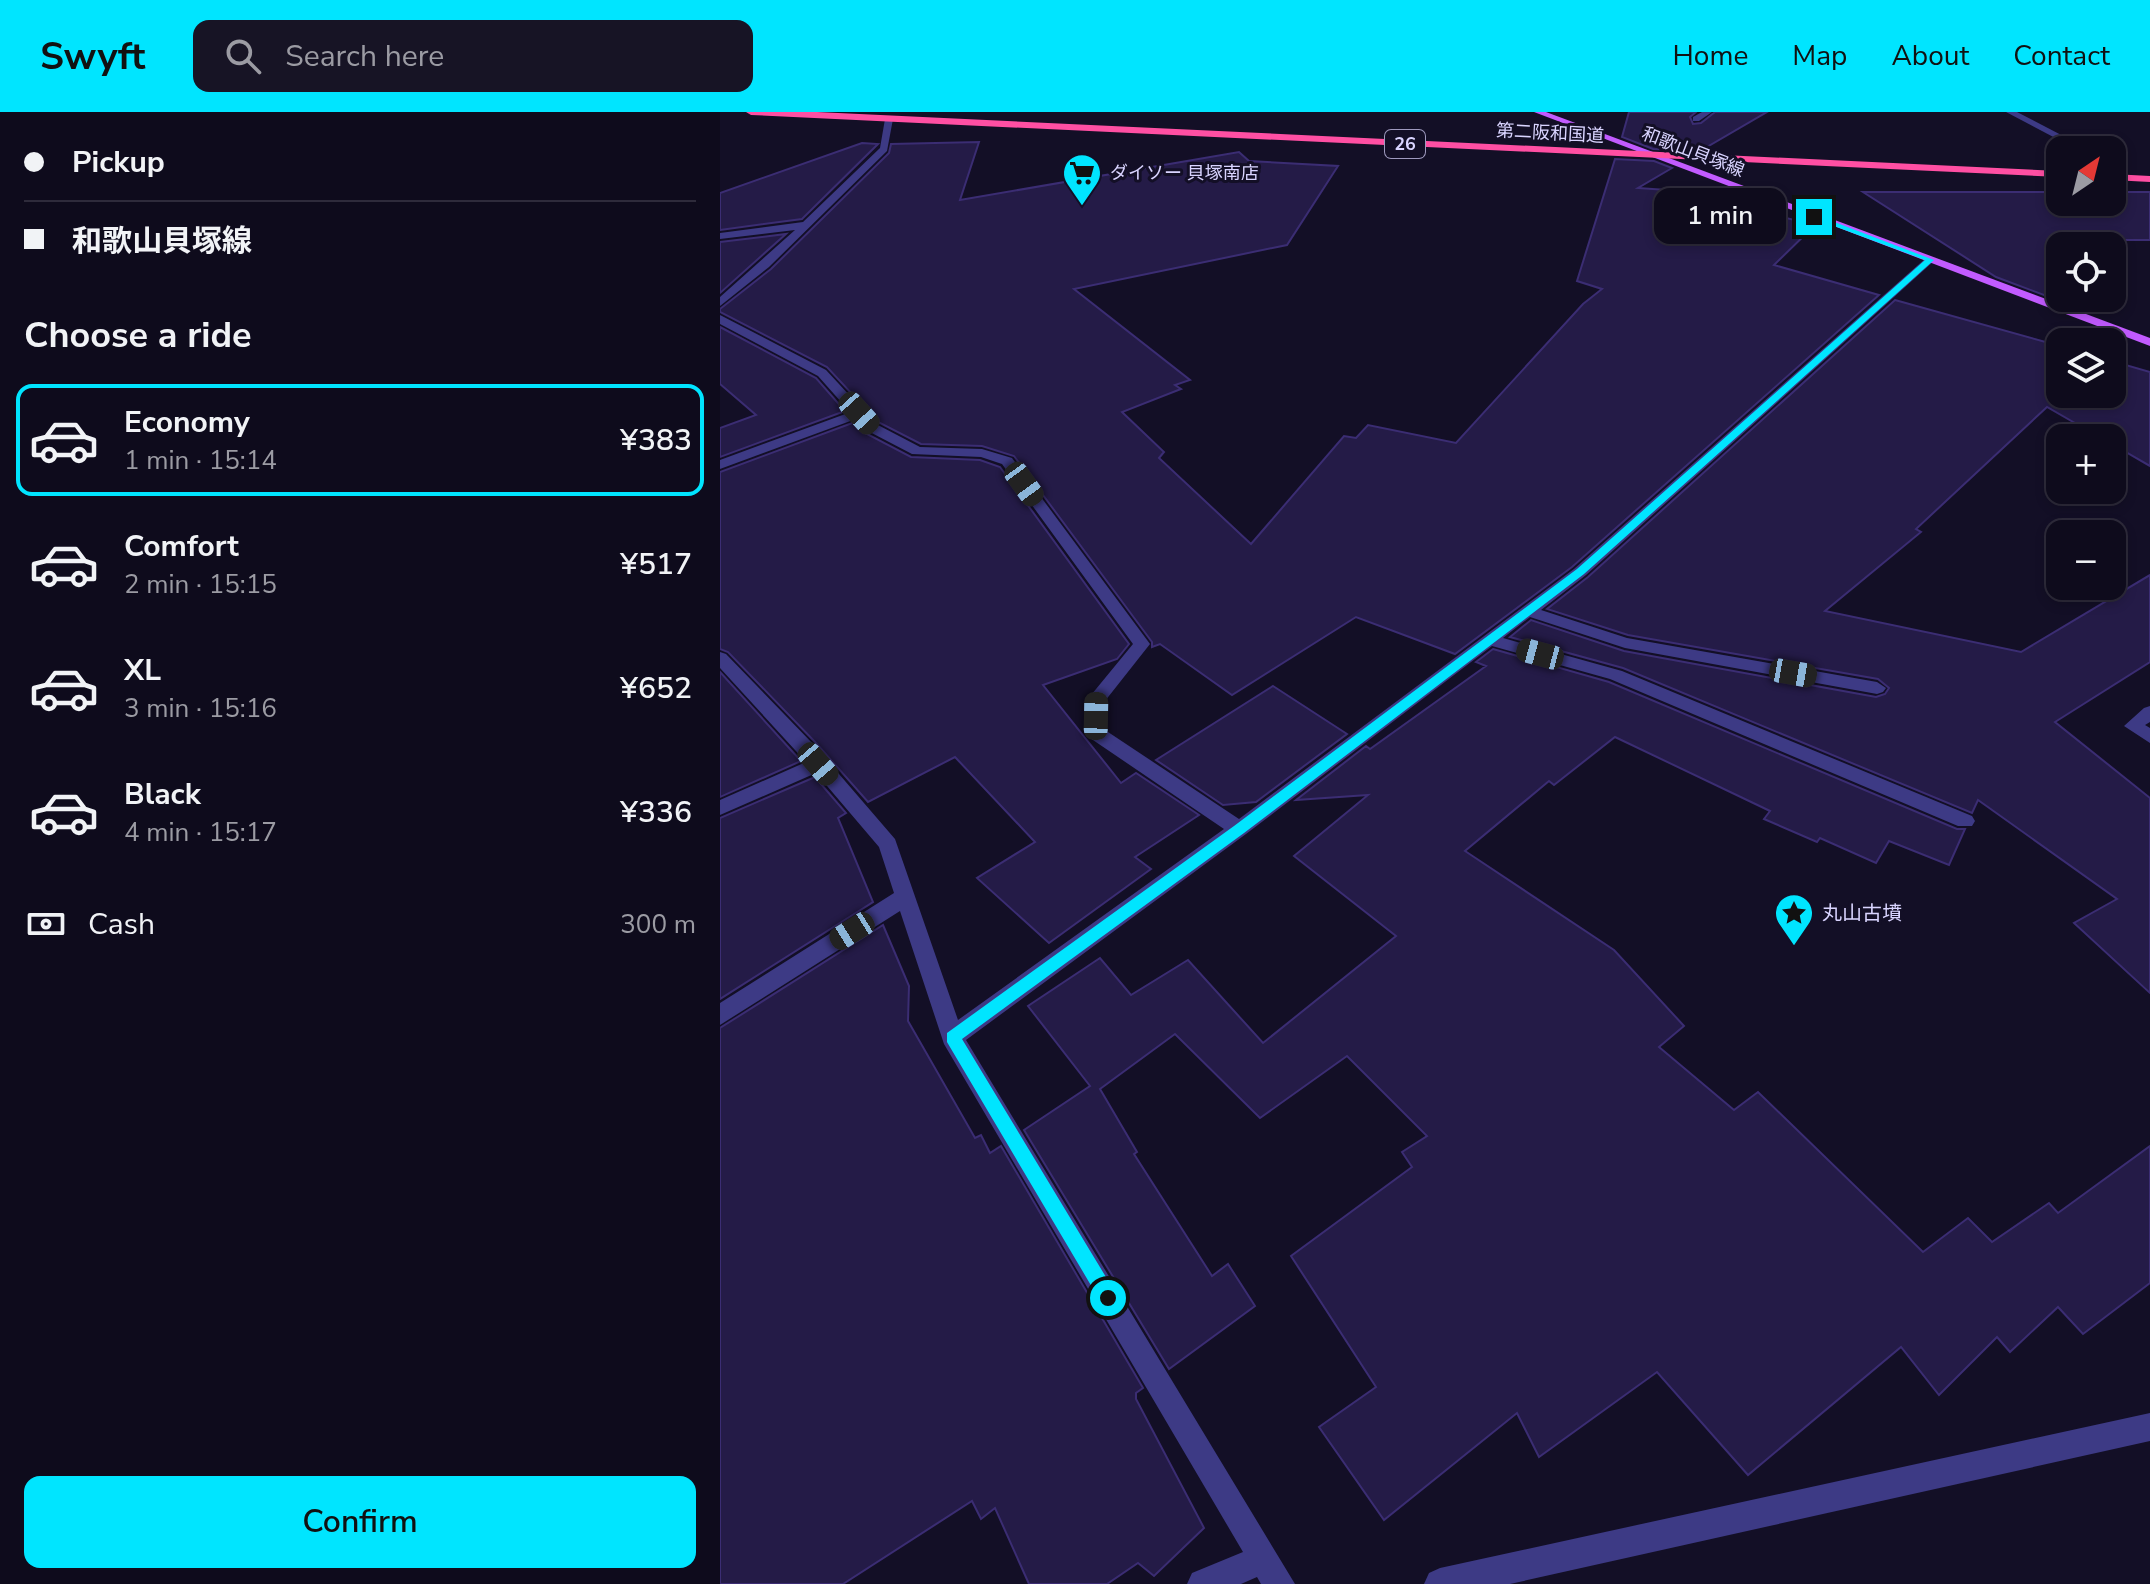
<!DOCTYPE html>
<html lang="en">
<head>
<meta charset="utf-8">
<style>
	:root { --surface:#0e0b1c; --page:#171425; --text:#f1f3f6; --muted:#9b9ba3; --line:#2e2b3b; --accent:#00e5ff }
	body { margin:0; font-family:"Nunito Sans","Noto Sans JP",sans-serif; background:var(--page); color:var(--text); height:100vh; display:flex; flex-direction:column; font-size:30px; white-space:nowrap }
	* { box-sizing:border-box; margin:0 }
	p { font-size:26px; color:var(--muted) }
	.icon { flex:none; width:44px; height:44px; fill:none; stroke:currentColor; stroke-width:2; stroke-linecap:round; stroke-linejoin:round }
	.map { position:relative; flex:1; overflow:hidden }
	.details { display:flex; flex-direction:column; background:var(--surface); width:720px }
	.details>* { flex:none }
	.banner { display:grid; align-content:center; height:176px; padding:0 24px; background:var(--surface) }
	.needle { width:52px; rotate:35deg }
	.buttons { position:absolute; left:1326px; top:24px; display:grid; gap:16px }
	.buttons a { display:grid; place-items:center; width:80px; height:80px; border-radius:16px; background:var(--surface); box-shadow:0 4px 12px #0003,0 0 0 2px var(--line); font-size:40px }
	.end { position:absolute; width:36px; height:36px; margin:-18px; border:10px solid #00e5ff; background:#111; box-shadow:0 0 0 4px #111 }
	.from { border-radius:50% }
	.bubble { position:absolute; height:56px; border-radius:16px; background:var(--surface); box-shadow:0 4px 12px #0003,0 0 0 2px var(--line); font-size:26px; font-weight:600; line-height:56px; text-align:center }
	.car { position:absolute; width:24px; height:48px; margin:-24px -12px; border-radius:10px; box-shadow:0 0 6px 2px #0007; background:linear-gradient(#222 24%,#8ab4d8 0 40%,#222 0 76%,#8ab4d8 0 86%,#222 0) }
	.banner b { display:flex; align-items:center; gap:28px; height:76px; font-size:30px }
	.banner b+b { border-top:2px solid var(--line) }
	.banner i { width:20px; height:20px; background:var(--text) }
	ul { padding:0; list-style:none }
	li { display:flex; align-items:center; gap:24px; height:112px; margin:0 16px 12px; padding:0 8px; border:4px solid transparent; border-radius:16px }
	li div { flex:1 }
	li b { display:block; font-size:30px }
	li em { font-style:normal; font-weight:600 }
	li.on { border-color:var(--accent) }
	li>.icon { width:72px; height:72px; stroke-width:1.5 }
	h2 { padding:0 24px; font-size:36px; line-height:96px }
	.pay { display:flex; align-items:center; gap:20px; height:88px; padding:0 24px; font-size:30px }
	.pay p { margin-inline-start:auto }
	.action { display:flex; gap:16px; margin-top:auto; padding:16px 24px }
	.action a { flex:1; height:92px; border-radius:16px; background:var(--accent); color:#111; font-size:32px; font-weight:600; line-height:92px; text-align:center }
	header { display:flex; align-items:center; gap:48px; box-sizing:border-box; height:112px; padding:0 40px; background:var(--accent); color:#111 }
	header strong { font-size:38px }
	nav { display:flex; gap:44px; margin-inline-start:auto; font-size:28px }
	.search { width:560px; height:72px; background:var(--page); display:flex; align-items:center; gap:20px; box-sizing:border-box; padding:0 28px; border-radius:16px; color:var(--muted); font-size:30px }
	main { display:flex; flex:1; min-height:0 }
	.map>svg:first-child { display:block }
	.building { fill:#241b47; stroke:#3b2d73; stroke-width:2 }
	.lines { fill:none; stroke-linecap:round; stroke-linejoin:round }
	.lane { fill:#3d3a85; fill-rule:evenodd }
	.street { fill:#3d3a85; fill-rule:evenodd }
	.primary { fill:#c25bff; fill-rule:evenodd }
	.highway { fill:#ff4fa3; fill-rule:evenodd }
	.route { fill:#00e5ff }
	.labels { text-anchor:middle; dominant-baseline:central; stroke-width:6; stroke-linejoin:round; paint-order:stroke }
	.far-street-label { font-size:18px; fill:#d9d4ff; stroke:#130f26 }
	.shield { fill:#130f26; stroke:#9e99be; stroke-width:2 }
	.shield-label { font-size:18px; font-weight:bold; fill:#d9d4ff }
	.far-poi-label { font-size:18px; fill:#d9d4ff; stroke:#130f26; text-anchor:start }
	.poi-label { font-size:20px; fill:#d9d4ff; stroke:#130f26; text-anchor:start }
</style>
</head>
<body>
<header>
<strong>Swyft</strong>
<div class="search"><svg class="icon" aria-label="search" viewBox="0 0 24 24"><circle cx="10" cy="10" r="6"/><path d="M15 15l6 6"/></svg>Search here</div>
<nav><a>Home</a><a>Map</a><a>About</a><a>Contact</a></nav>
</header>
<main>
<section class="details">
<div class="banner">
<b><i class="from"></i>Pickup</b>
<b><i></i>和歌山貝塚線</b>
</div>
<h2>Choose a ride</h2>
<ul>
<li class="on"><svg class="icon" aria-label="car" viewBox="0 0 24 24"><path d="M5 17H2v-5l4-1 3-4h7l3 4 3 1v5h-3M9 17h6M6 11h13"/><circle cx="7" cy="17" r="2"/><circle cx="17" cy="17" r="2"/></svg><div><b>Economy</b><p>1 min · 15:14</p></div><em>¥383</em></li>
<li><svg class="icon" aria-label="car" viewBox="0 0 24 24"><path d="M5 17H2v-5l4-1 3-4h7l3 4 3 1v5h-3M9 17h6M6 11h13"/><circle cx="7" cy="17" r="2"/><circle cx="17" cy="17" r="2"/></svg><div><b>Comfort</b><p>2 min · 15:15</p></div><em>¥517</em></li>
<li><svg class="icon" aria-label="car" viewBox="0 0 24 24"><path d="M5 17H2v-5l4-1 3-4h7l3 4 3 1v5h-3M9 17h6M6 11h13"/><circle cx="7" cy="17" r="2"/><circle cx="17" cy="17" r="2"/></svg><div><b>XL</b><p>3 min · 15:16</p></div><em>¥652</em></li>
<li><svg class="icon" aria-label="car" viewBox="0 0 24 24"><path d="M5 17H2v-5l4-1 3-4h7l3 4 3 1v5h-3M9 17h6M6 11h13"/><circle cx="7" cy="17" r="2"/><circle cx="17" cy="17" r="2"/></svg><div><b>Black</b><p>4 min · 15:17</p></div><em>¥336</em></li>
</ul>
<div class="pay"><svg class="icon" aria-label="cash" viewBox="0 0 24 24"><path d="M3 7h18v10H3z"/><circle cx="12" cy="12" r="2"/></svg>Cash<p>300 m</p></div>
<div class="action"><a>Confirm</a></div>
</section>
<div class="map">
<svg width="1430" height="1472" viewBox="0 0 1430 1472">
	<rect width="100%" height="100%" fill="#130f26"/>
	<g class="building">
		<path d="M909 0H976L970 5 973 12 981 11 995 0H1047L980 39 933 37 902 25Z"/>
		<path d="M259 30 240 88 519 40 529 49 618 54 567 133 354 177 470 268 455 273 461 277 402 300 444 340 439 346 531 432 624 324 636 326 648 313 736 331 863 192 882 177 857 169 895 47 934 49 952 56 918 76 1019 83V88L1030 90 1029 97 1095 113 1054 153 1159 183 852 455 735 542 636 505 512 583 440 532 432 535V530L294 344 262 334 201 332 158 310 107 255 0 200V197L51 157 169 41 171 32Z"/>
		<path d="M142 31 158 32 82 107 0 118V81Z"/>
		<path d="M1143 80H1340V90H1392V80H1430V128H1340V189L1276 165Z"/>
		<path d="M66 122 0 181V130Z"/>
		<path d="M1175 188 1340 234V282H1392V249L1430 260V354L1392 332V326H1381L1327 295 1196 417 1201 420 1105 499 1301 540 1430 463V550L1335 610 1430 686V881L1354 811 1397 787 1258 688 1252 701 903 556 790 525 811 508 904 539 1156 585 1165 582 1169 576 1158 567 908 523 827 497 868 465Z"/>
		<path d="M0 215 96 266 125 299 0 345V316L36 303 0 272Z"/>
		<path d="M135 310 145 321 191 345 260 348 280 355 409 532 397 547 323 573 401 671 416 661 479 703 415 745 431 757 329 831 257 766 315 730 235 645 148 690 96 631 8 540 0 537V360Z"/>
		<path d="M773 537 889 570 1237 717H1245L1229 753 1169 729 1156 751 1100 726 1097 730 1044 707 1050 699 895 625 834 673 829 669 745 739 894 838 964 914 939 935 1014 998 1038 980 1203 1140 1248 1106 1272 1130 1329 1091 1338 1101 1430 1034V1171L1363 1222 1338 1195 1290 1240 1277 1225 1219 1283 1181 1235 1028 1363 937 1260 819 1345 797 1301 664 1408 599 1315 656 1275 571 1144 692 1055 682 1040 707 1024 627 944 540 1006 455 922 380 977 417 1040 414 1042 492 1164 508 1152 535 1194 449 1257 304 1018 370 974 308 894 380 846 411 883 468 848 543 931 676 824 574 744 648 683 576 688 646 634 650 637 766 554 756 550Z"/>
		<path d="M0 560 81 649 0 685Z"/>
		<path d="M553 574 627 622 536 690 503 693 436 648Z"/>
		<path d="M95 665 126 701 118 706 153 790 0 887V706Z"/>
		<path d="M163 813 189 874 188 909 255 1026 261 1023 270 1041 281 1034 423 1276 416 1281V1287L484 1416 434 1464 418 1451 387 1472H309L275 1396 261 1407 252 1389 123 1472H0V916Z"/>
	</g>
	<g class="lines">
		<path class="lane" d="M139 297 146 301 144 304 0 357V348Z"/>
		<g class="street">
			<path d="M982 0H992L979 9H973V5Z"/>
			<path d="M1286 0H1297L1370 38H1358Z"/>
			<path d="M169 4 173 7 167 39 49 155 0 194V185L75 118 0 127V121L83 110 160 36 165 7Z"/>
			<path d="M1206 146 1215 148 866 463 821 498 907 526 1157 570 1166 576 1163 580 1157 582 905 536 810 505 783 526 902 559 1252 704 1255 709 1252 714H1238L890 567 772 534 526 722 246 928 575 1472H541L537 1465 521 1472H467L472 1461 523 1440 224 932 180 799 0 913V891L174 781 159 735 96 661 0 703V688L86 650 0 556V540L6 542 94 633 175 727 238 908 504 717 370 626 367 588 413 532 282 352 261 345 192 342 146 318 98 264 0 212V203L106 258 156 312 200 335 262 337 292 346 430 532 385 589V618L519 707 854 457Z"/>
			<path d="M1430 594V610L1425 613 1430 616V631L1404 614 1424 596Z"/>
			<path d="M1430 1301V1329L790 1472H704L709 1461 720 1456Z"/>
		</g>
		<path class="primary" d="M814 0H826L1430 226V234Z"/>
		<g class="highway">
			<path d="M26 0H97L1340 59V65L31 3Z"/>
			<path d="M1392 62 1430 64V70L1392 68Z"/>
		</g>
	</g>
	<path class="route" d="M1096 103 1214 148 864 462 524 721 242 927 395 1180 397 1186 395 1192 388 1195 382 1192 227 930V921L514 714 857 457 1205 148 1090 105Z"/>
	<defs>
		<symbol id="supermarket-pin" viewBox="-11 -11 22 30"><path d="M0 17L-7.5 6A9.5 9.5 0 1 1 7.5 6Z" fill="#00e5ff" stroke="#130f26"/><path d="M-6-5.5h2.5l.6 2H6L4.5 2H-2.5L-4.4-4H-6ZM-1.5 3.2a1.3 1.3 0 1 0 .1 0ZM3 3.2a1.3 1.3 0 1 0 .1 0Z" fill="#111"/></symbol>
		<symbol id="sight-pin" viewBox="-11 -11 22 30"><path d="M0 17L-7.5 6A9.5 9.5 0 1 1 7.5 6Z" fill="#00e5ff" stroke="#130f26"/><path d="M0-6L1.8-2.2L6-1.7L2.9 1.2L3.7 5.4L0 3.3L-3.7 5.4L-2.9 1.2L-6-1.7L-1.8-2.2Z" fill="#111"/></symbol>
	</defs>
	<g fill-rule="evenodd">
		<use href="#supermarket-pin" x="340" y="39" width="44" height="60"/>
		<use href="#sight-pin" x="1052" y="779" width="44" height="60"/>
	</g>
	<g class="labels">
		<g class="far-street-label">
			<text transform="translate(830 21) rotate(3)">第二阪和国道</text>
			<text transform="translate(973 40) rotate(21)">和歌山貝塚線</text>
		</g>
		<rect class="shield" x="665" y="18" width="40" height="28" rx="6"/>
		<g class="shield-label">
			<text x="685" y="32">26</text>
		</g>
		<g class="far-poi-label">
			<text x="390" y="61">ダイソー 貝塚南店</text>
		</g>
		<g class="poi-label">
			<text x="1102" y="801">丸山古墳</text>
		</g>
	</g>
</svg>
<div class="buttons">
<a><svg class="needle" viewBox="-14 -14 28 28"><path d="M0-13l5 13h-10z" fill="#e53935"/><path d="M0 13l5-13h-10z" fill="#9b9ba3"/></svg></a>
<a><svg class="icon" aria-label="locate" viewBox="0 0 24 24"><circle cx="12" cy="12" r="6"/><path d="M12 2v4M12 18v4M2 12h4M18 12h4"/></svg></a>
<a><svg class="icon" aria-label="layers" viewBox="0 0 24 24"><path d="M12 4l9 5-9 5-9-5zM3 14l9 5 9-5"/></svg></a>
<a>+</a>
<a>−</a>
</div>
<i class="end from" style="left:388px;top:1186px"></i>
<i class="end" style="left:1094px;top:105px"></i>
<div class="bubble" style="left:934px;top:76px;width:132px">1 min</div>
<i class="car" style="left:139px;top:301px;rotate:138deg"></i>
<i class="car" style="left:304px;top:372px;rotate:144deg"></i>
<i class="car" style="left:820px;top:542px;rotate:285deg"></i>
<i class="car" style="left:1073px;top:561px;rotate:100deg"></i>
<i class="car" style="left:376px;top:604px;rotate:1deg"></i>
<i class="car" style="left:98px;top:652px;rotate:139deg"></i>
<i class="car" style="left:132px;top:819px;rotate:238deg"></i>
</div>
</main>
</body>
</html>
